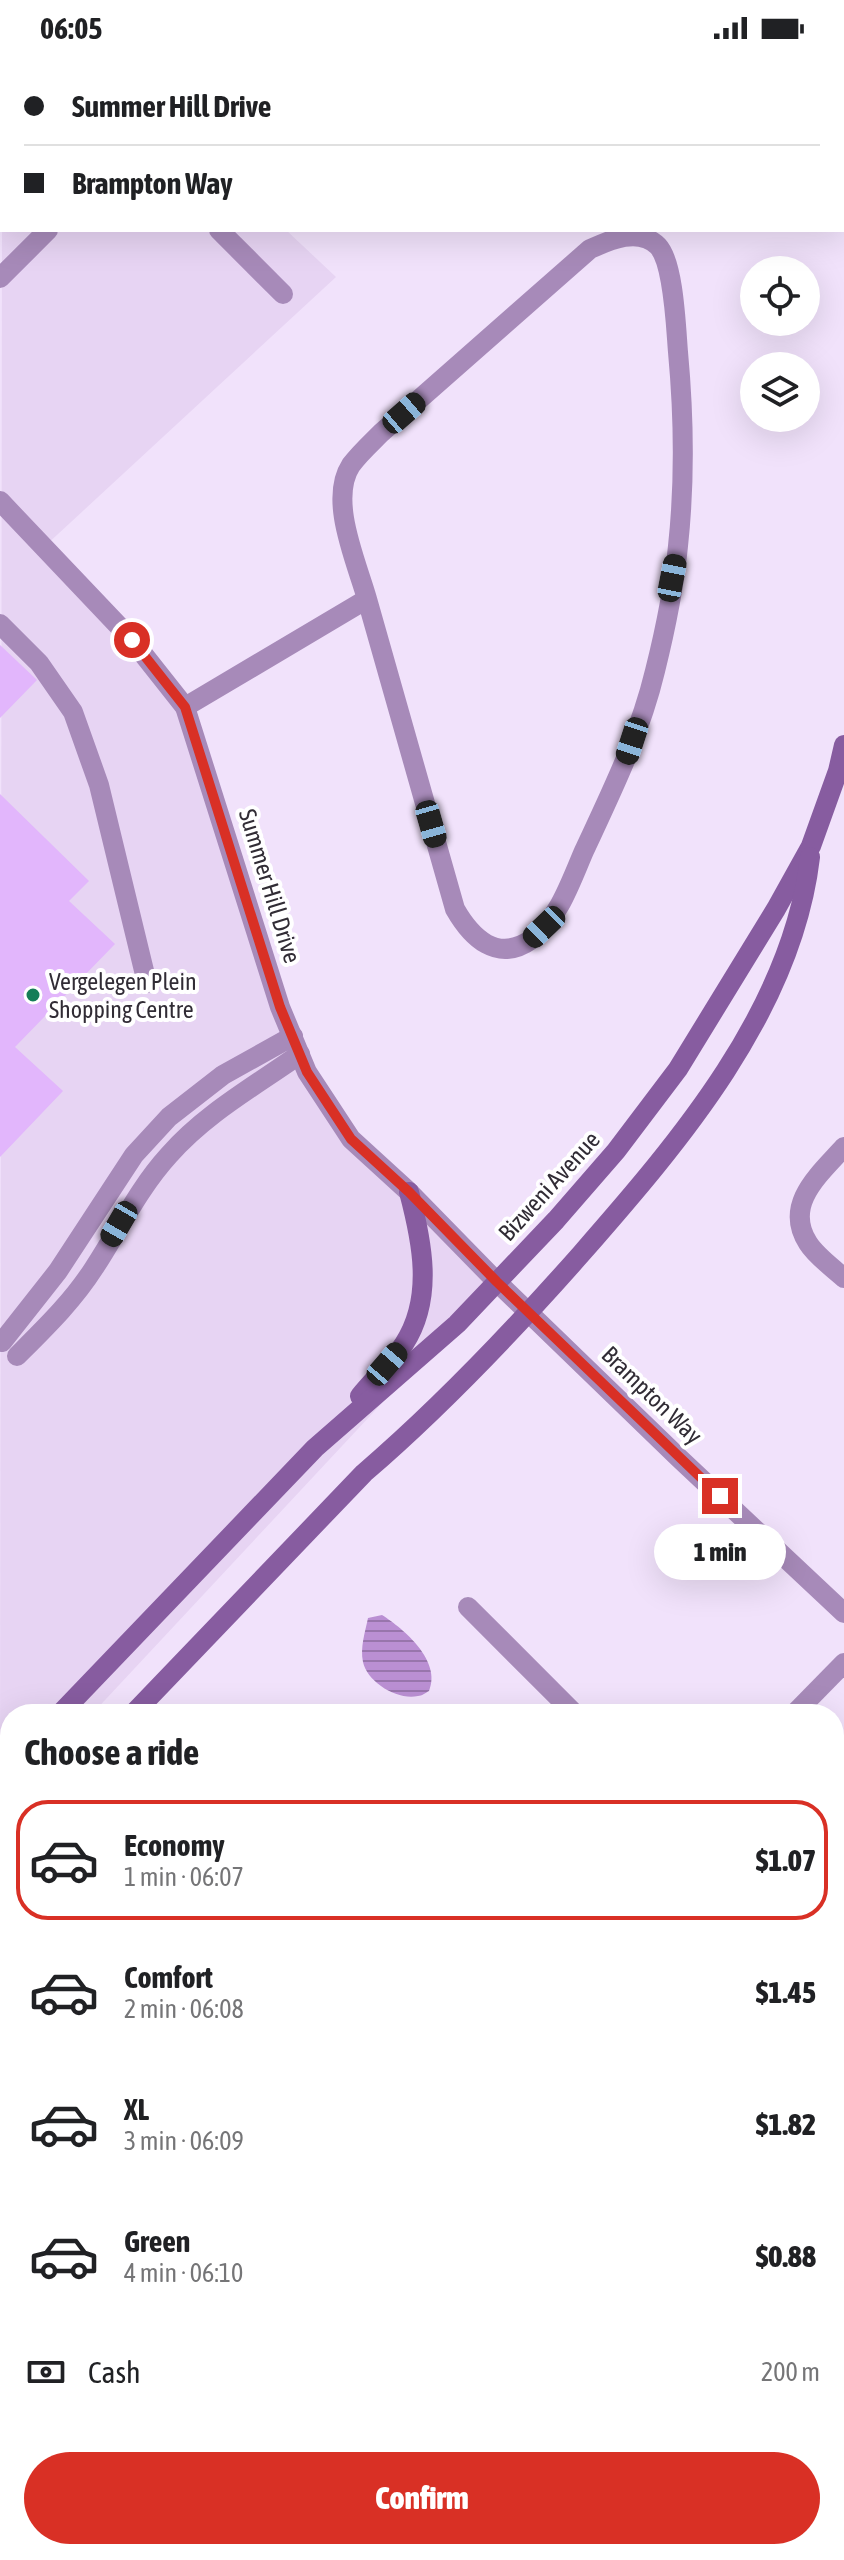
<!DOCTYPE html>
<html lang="en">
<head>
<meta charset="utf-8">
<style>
	:root { --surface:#fff; --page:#f6f6f6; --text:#202124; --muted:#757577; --line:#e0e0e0; --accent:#d93025 }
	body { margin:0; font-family:"Asap Condensed",sans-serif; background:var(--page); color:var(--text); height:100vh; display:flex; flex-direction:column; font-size:30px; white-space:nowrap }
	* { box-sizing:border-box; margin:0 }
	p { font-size:26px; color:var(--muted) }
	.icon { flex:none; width:44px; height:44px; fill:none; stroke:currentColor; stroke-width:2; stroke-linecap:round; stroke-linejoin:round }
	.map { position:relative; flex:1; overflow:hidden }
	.details { position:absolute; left:0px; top:1648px; width:844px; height:856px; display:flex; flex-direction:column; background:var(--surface); border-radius:32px 32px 0 0; box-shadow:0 8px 32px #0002 }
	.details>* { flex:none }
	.top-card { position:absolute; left:0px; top:0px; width:844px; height:176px; box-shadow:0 8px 32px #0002; display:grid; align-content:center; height:176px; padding:0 24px; background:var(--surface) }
	.tools { position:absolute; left:740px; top:200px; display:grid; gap:16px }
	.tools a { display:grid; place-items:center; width:80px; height:80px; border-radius:50%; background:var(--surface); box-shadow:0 8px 32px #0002; font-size:40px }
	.end { position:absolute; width:36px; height:36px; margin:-18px; border:10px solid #d93025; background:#fff; box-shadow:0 0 0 4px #fff }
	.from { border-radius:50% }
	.bubble { position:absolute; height:56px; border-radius:28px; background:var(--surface); box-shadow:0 8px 32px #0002; font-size:26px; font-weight:800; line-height:56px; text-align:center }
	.car { position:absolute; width:24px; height:48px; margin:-24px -12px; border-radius:10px; box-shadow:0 0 6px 2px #0007; background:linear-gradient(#222 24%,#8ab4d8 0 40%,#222 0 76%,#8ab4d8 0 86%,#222 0) }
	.top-card b { display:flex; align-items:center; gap:28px; height:76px; font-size:30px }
	.top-card b+b { border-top:2px solid var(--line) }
	.top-card i { width:20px; height:20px; background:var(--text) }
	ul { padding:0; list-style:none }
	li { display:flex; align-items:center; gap:24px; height:120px; margin:0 16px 12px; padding:0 8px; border:4px solid transparent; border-radius:32px }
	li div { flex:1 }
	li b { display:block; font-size:30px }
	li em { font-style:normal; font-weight:800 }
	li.active { border-color:var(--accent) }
	li>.icon { width:72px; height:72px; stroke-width:1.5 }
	h2 { padding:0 24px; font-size:36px; line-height:96px }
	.pay { display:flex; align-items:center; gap:20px; height:88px; padding:0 24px; font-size:30px }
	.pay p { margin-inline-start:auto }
	.cta { display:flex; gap:16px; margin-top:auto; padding:16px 24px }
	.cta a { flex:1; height:92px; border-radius:48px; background:var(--accent); color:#fff; font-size:32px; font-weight:800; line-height:92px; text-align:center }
	.status { display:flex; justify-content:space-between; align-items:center; height:56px; padding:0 40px; background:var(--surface); direction:ltr }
	.status svg { height:22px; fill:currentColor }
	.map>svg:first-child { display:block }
	.built { fill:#e7d4f3 }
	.park { fill:#e0c2f3 }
	.water { fill:url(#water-rules) }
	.building { fill:#e2b6fc }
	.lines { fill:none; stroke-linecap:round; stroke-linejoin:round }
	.lane { stroke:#a78ab9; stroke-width:20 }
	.street { stroke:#a78ab9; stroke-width:20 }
	.secondary { stroke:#875ca0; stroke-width:20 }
	.route { stroke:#d93025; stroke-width:10 }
	.poi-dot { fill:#157d57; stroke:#fff; stroke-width:3 }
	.labels { text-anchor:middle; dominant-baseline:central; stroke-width:8; stroke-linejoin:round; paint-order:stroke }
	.street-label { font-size:24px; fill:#312c35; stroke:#fff }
	.poi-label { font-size:24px; fill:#312c35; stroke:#fff; text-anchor:start }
</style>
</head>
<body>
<div class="status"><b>06:05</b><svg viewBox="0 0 49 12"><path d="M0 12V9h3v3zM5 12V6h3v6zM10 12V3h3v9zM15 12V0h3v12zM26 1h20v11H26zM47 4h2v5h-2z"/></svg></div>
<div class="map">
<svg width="844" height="2504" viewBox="0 0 844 2504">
	<defs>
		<pattern id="water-rules" width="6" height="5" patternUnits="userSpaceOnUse" patternTransform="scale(2)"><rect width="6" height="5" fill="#ba8fd3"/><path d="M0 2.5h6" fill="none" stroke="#9875ac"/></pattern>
	</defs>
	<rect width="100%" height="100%" fill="#f1e2fb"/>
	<path class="built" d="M2 161V174H286L336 221 44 491 185 650 279 952 350 1084 495 1226 92 1658H10V1736L0 1726Z"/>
	<g class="park">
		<rect x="0" y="1971" width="10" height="46"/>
		<path d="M508 2494H582L593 2504H518Z"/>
	</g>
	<path class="water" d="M382 1559C404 1573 442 1605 429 1635 425 1637 422 1640 418 1640 398 1645 367 1626 363 1606 360 1591 365 1577 368 1562Z"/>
	<g class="building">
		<path d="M0 589 37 624 0 662Z"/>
		<path d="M0 738 89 825 69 845 115 888 15 991 63 1035 0 1101Z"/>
	</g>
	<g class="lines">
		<g class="lane">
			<path d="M219 174 283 238"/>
			<path d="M0 222 48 174"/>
			<path d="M0 568 39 607 73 656 99 729 147 927"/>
			<path d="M2 1286 58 1215 134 1099 169 1061 223 1019 293 980"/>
			<path d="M17 1300C45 1272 73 1245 94 1212 119 1174 138 1133 169 1099 206 1057 255 1030 300 998"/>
		</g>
		<g class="street">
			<path d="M0 445 132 584 185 651 280 951 307 1016 351 1083 409 1136 497 1226 679 1402 844 1557"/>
			<path d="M185 651 367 543C357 507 328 444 351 409 359 398 371 387 381 377L590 193C610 184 639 171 658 190 674 207 676 273 678 296 684 361 685 425 678 490 674 531 665 575 655 615 640 678 611 737 584 795 571 825 559 862 532 883 497 908 471 881 455 853L367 543"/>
			<path d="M844 1091C820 1118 783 1148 808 1187 816 1200 833 1212 844 1222"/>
			<path d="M468 1551 575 1658"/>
			<path d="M794 1658 844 1607"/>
			<path d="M834 1889 844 1898"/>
			<path d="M0 2255 10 2263"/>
			<path d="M834 2259 836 2252 844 2245"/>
			<path d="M834 2269 844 2283"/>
			<path d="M249 2494 260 2504"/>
		</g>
		<g class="secondary">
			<path d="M819 0 820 2"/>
			<path d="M842 77 844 83"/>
			<path d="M360 1340C374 1323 392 1306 404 1288 434 1242 422 1185 409 1136"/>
			<path d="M60 1658 315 1392 457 1268 556 1164 616 1095 678 1013 776 853 811 790 838 715 844 689"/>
			<path d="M133 1658 364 1417C442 1350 513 1275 581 1198 679 1086 792 955 810 801"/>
			<path d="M0 1717 10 1708"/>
			<path d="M0 1793 10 1783"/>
			<path d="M0 1877 10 1886"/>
			<path d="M664 2494 675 2504"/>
			<path d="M769 2494 780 2504"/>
		</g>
	</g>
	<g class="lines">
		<path class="route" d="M132 584 185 651 280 951 307 1016 351 1083 409 1136 497 1226 720 1440"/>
	</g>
	<circle class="poi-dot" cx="33" cy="939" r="8"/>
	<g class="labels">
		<g class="street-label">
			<text transform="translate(270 830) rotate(73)">Summer Hill Drive</text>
			<text transform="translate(549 1130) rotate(-48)">Bizweni Avenue</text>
			<text transform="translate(652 1339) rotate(44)">Brampton Way</text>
		</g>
		<g class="poi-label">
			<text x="49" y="925">Vergelegen Plein<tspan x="49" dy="28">Shopping Centre</tspan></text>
		</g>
	</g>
</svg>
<div class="tools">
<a><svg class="icon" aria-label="locate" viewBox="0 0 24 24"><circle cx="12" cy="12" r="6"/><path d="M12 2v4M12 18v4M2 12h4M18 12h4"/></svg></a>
<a><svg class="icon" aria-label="layers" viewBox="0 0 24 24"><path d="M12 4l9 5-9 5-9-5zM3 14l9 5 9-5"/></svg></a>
</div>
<i class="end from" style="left:132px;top:584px"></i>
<i class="end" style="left:720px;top:1440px"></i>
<div class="bubble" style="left:654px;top:1468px;width:132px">1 min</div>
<i class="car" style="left:404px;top:357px;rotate:49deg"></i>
<i class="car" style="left:672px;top:522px;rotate:11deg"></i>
<i class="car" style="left:632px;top:685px;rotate:198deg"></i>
<i class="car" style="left:431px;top:768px;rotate:164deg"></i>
<i class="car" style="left:544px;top:871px;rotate:226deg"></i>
<i class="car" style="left:119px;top:1168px;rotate:210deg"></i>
<i class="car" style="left:387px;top:1308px;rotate:41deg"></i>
<div class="top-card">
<b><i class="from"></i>Summer Hill Drive</b>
<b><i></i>Brampton Way</b>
</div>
<section class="details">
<h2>Choose a ride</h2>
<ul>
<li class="active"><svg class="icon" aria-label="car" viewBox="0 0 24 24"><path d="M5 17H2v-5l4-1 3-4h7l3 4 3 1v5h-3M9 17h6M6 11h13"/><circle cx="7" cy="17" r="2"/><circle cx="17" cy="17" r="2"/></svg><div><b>Economy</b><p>1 min · 06:07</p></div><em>$1.07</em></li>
<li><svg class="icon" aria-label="car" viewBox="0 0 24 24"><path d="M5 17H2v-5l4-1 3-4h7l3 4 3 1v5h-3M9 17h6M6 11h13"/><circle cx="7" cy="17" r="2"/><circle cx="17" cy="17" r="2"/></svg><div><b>Comfort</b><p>2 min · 06:08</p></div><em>$1.45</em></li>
<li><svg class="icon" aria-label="car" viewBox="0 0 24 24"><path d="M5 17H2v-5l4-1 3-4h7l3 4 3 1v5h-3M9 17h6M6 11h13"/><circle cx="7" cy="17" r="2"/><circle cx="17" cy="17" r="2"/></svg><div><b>XL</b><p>3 min · 06:09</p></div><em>$1.82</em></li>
<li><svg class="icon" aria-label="car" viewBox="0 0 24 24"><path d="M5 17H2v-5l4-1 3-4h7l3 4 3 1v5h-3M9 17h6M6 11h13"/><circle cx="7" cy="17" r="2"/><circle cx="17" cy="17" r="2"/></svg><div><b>Green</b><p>4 min · 06:10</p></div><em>$0.88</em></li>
</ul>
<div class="pay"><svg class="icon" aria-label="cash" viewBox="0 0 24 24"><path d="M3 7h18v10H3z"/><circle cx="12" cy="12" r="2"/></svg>Cash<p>200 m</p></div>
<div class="cta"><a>Confirm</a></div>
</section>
</div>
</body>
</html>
